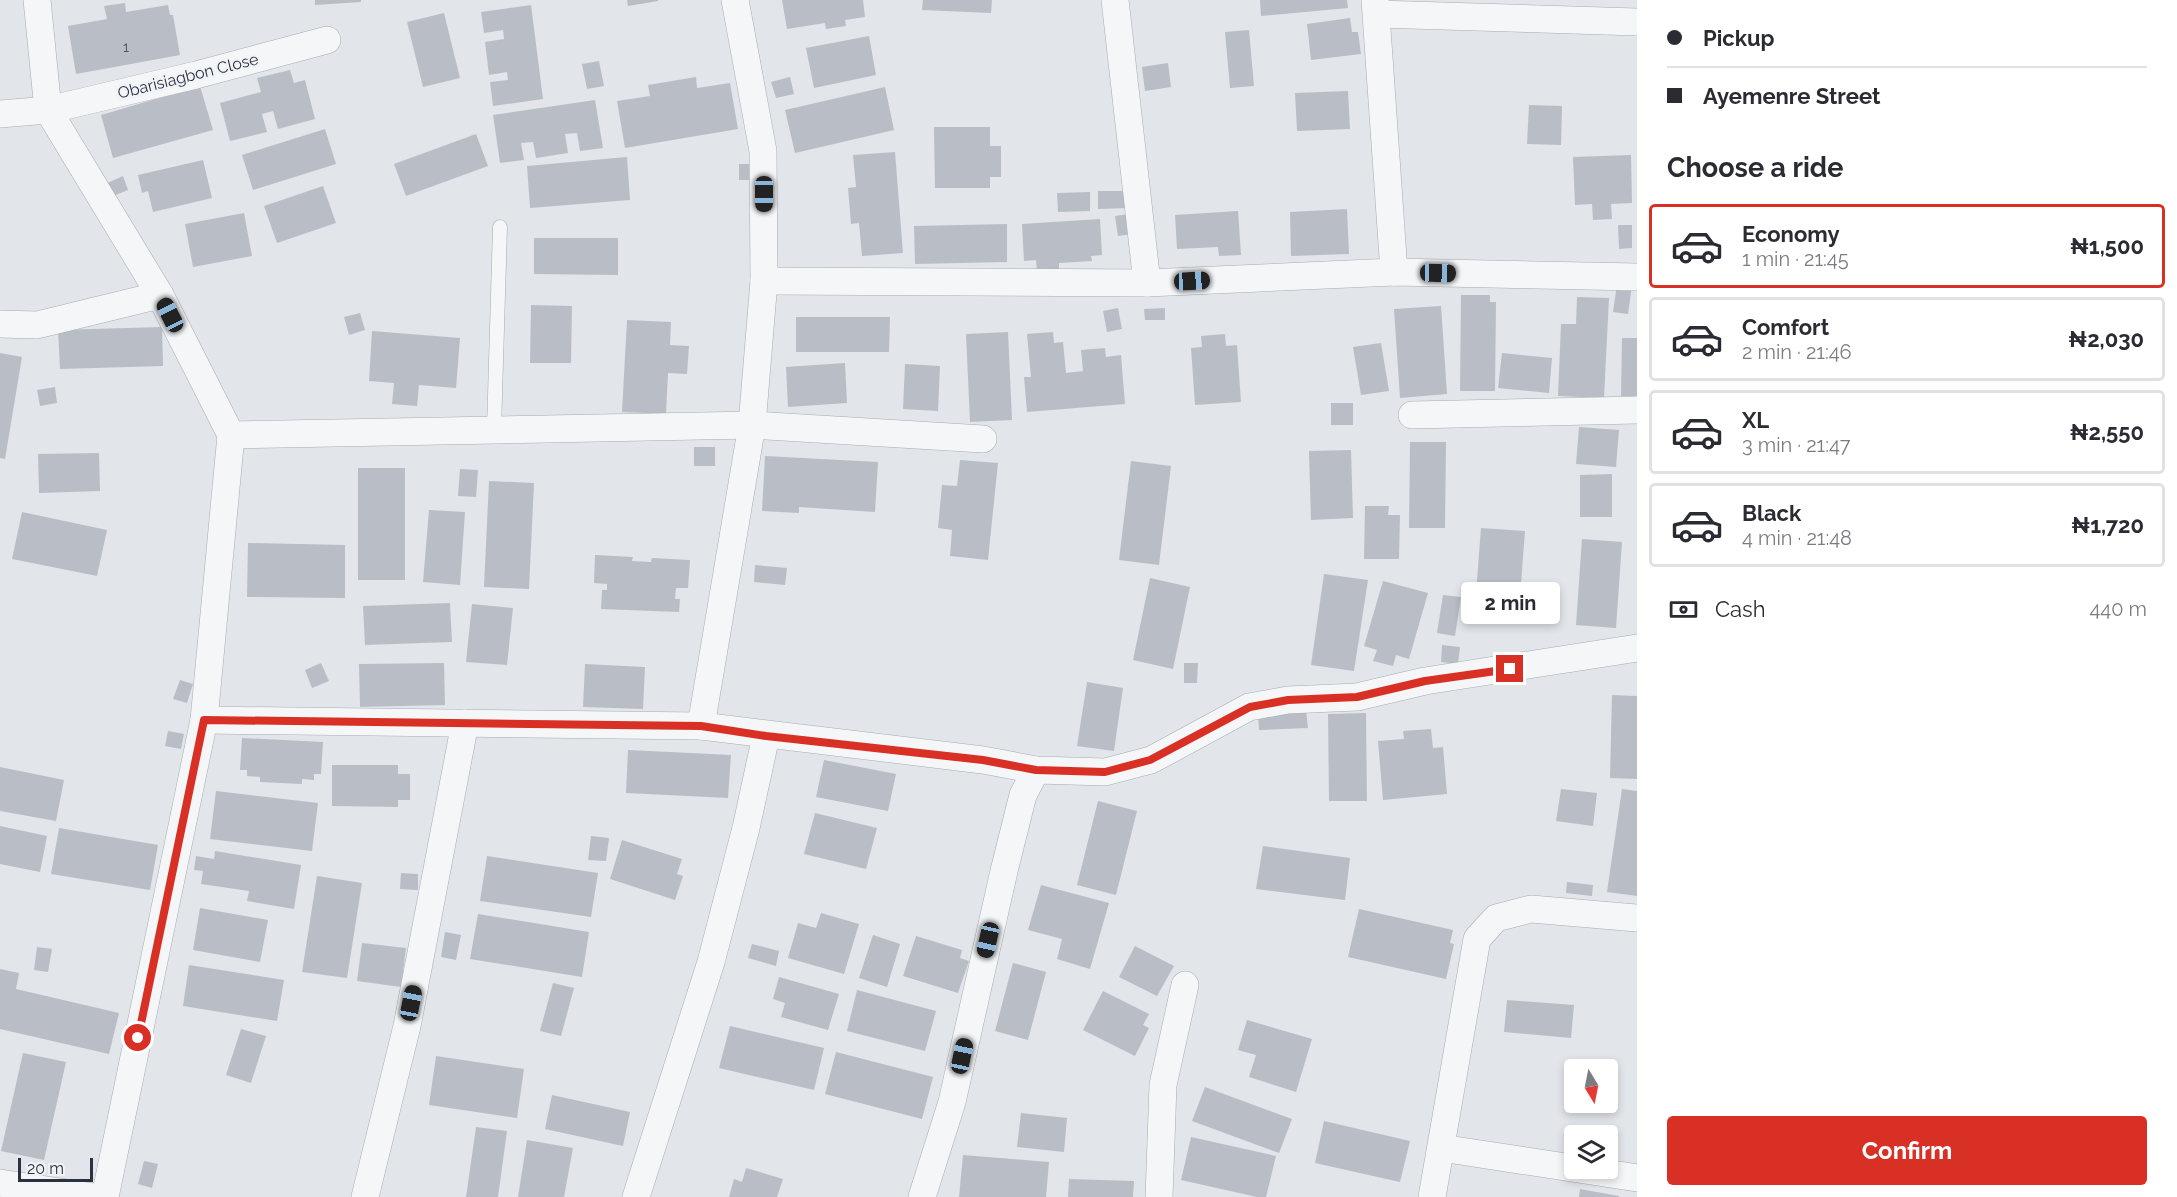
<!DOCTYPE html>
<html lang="en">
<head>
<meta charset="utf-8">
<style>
	:root { --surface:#fff; --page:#f7f7f7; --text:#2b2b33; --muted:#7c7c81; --line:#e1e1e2; --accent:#d93025 }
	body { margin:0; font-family:Raleway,sans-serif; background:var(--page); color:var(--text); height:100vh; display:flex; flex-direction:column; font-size:22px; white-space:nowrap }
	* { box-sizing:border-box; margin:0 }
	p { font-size:20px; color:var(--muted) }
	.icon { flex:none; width:33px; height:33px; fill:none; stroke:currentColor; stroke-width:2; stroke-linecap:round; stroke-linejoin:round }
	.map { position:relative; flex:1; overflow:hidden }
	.drawer { display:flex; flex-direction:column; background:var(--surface); width:540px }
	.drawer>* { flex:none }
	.hud { display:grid; align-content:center; height:132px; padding:0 30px; background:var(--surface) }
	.needle { width:39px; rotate:170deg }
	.fabs { position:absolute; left:1564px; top:1059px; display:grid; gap:12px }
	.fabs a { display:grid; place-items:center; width:54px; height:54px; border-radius:6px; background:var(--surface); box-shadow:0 3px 9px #0003; font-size:30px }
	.scale { position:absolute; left:18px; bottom:15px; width:75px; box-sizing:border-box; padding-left:6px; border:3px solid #2a3241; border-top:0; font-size:16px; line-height:21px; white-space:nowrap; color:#2a3241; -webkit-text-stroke:4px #f1f4f7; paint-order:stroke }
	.end { position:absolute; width:27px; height:27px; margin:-14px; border:8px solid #d93025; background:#fff; box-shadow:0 0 0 3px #fff }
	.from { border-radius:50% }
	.bubble { position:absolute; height:42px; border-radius:6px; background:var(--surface); box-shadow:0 3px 9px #0003; font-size:20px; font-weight:700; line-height:42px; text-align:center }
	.car { position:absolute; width:18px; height:36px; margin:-18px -9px; border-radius:8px; box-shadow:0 0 4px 2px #0007; background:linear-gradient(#222 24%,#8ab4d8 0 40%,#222 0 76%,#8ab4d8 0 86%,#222 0) }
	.hud b { display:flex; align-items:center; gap:21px; height:57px; font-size:22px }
	.hud b+b { border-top:2px solid var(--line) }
	.hud i { width:15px; height:15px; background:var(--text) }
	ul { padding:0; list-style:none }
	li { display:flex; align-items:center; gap:18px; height:84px; margin:0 12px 9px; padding:0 18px; border:3px solid var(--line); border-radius:6px }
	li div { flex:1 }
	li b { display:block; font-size:22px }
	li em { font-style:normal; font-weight:700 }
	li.on { border-color:var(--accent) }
	li>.icon { width:54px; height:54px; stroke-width:1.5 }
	h2 { padding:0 30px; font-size:27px; line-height:72px }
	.pay { display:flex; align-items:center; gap:15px; height:66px; padding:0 30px; font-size:22px }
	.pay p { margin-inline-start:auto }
	.button { display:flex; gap:12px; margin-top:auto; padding:12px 30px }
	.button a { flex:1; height:69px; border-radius:6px; background:var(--accent); color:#fff; font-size:24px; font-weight:700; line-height:69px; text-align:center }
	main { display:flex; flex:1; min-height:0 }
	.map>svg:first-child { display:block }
	.building { fill:#b9bec6 }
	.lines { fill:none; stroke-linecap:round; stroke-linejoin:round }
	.lane-casing { stroke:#a7acb4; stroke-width:15 }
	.street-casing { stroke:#a7acb4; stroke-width:28 }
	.lane { stroke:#f4f6f8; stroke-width:14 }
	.street { stroke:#f4f6f8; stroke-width:27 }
	.route { stroke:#d93025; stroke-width:8 }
	.labels { text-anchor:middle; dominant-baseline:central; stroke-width:5; stroke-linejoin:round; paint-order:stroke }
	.number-label { font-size:14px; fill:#4e5562 }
	.street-label { font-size:16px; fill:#2a3241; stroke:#f1f4f7 }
</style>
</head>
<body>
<main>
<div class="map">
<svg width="1637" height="1197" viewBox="0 0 1637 1197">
	<rect width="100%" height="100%" fill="#e2e5ea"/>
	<g class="building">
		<path d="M315 0H361V2L315 5Z"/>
		<path d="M627 0H658V1L628 6Z"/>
		<path d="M782 0H863L865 17 845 20 846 26 826 29 825 23 787 29Z"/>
		<path d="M923 0H992L991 13 922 10Z"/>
		<path d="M1260 0H1347L1348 8 1261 16Z"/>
		<path d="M125 3 126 12 168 5 170 15H173L180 55 76 74 68 26 107 19 104 6Z"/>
		<path d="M531 5 543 99 493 106 490 82 508 80 507 72 489 75 485 42 504 39 503 30 484 33 481 12Z"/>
		<path d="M444 13 460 78 423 87 407 22Z"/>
		<path d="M1350 18 1352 32H1358L1361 54 1311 60 1307 24Z"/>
		<path d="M1249 30 1254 86 1230 88 1225 32Z"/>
		<path d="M869 36 876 75 814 88 806 48Z"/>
		<path d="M599 61 604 86 587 89 582 64Z"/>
		<path d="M1168 63 1171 87 1145 91 1142 67Z"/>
		<path d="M290 70 294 83 305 80 315 119 278 129 273 111 262 114 267 132 230 141 220 103 261 92 257 78Z"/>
		<path d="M696 77 697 88 730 83 738 129 625 148 617 101 650 96 648 85Z"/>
		<path d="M790 77 794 94 776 98 771 82Z"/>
		<path d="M200 86 213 130 113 158 101 115Z"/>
		<path d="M885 87 894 130 795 153 785 110Z"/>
		<path d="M1348 91 1350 129 1297 131 1295 93Z"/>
		<path d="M595 100 603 148 580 151 577 133 565 134 568 153 536 158 533 142 521 143 524 160 500 163 493 115Z"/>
		<path d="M1529 105 1562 106 1561 145 1527 144Z"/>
		<path d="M934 127H990V146H1001V177H990V188H935Z"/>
		<path d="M325 129 336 164 253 190 242 155Z"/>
		<path d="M476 134 488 166 406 196 394 164Z"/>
		<path d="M895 152 903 253 862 256 859 223 851 224 848 188 856 187 853 155Z"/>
		<path d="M1631 155 1632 203 1611 204 1612 219 1593 220 1592 204 1575 205 1573 157Z"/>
		<path d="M627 157 630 200 530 208 527 166Z"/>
		<path d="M203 160 212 198 153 212 148 191 142 193 138 175Z"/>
		<rect x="739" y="164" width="17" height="16"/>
		<path d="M123 176 128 190 108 198 103 185Z"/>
		<path d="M323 186 336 223 277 243 264 206Z"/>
		<path d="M1098 191H1127L1128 208 1098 209Z"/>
		<path d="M1090 192V211L1058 212 1057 193Z"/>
		<path d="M1347 209 1349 254 1291 256 1290 212Z"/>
		<path d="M1238 211 1241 255 1219 256 1218 247 1177 249 1175 215Z"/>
		<path d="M244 213 252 256 193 267 185 224Z"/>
		<path d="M1129 214 1132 234 1118 236 1115 216Z"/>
		<path d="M1100 219 1102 255 1091 256 1092 261 1059 263V270L1037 272 1036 260 1024 261 1022 224Z"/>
		<path d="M1007 224V262L915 264 914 226Z"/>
		<path d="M1618 225H1632V248L1619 249Z"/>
		<path d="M534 238H618V275L534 274Z"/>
		<path d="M1617 284 1632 286 1628 314 1613 312Z"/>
		<path d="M1461 295H1490V302H1496L1495 391H1460Z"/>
		<path d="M1577 297 1609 298 1604 398 1558 396 1561 324H1576Z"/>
		<path d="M531 305 572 306 571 363H530Z"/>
		<path d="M1441 306 1447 394 1400 398 1394 309Z"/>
		<path d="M1118 308 1122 329 1107 332 1103 311Z"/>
		<path d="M1165 308V320H1145L1144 309Z"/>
		<path d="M360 313 365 330 349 335 344 317Z"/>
		<path d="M796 317H890L889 352H796Z"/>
		<path d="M627 320 671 322 670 345 689 346 687 374 668 373 666 414 622 412Z"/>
		<path d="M162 327 163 366 60 369 58 330Z"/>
		<path d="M372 331 460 338 456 388 419 385 417 406 392 404 394 383 369 381Z"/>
		<path d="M1008 332 1012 420 970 422 966 334Z"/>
		<path d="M1053 332 1054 343 1063 342 1066 373 1083 371 1081 350 1105 348 1106 357 1121 355 1125 404 1027 412 1024 377H1031L1027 334Z"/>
		<path d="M1225 334 1226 346 1237 345 1241 402 1195 405 1191 348 1202 347 1201 336Z"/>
		<path d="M1622 338H1637V396H1621Z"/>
		<path d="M1381 343 1389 391 1361 395 1353 347Z"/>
		<path d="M0 353 22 357 5 459 0 458Z"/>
		<path d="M1502 353 1552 358 1549 393 1498 388Z"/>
		<path d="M845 363 847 403 788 407 786 367Z"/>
		<path d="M905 364 940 366 938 411 903 409Z"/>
		<path d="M55 387 57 403 40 406 37 390Z"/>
		<rect x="1331" y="403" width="22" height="22"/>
		<path d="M1579 427 1619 430 1616 467 1576 464Z"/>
		<path d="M1410 442H1446L1445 528H1409Z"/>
		<rect x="694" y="447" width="21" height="19"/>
		<path d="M1351 450 1353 518 1311 520 1309 451Z"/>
		<path d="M99 453 100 491 39 493 38 454Z"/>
		<path d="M765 456 878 462 875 512 799 507V513L762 511Z"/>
		<path d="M960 460 998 463 988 560 950 556 952 530 938 528 942 485 957 486Z"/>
		<path d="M1131 461 1171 466 1159 565 1119 560Z"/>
		<rect x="358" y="468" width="47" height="112"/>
		<path d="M460 469 478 470 476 497 458 496Z"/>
		<path d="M1612 474V517H1580V475Z"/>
		<path d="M489 481 534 483 529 589 484 587Z"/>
		<path d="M1365 506H1389L1388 515H1400L1399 559H1364Z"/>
		<path d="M429 510 465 512 460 585 423 582Z"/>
		<path d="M22 512 107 530 97 576 12 559Z"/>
		<path d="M1481 528 1525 531 1518 623 1474 620Z"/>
		<path d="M1582 539 1622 542 1616 628 1576 625Z"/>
		<path d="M248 543 345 545V598L247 597Z"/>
		<path d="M595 555 633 557 632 561 651 562 652 558 690 560 688 588H676L675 599H680L679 612 601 609 602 590H607V584L594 583Z"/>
		<path d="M755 565 787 568 785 585 754 582Z"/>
		<path d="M1324 574 1368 580 1354 671 1311 665Z"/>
		<path d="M1150 578 1190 587 1173 669 1133 660Z"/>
		<path d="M1383 581 1428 593 1409 659 1396 655 1393 666 1373 661 1377 650 1364 646Z"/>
		<path d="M1443 595 1461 597 1455 636 1437 633Z"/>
		<path d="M450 603 452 642 365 645 363 606Z"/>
		<path d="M472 604 513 608 507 665 466 662Z"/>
		<path d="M1442 645 1460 647 1458 664 1441 662Z"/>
		<path d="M321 663 329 681 312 688 305 670Z"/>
		<path d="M444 663 445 705 360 707 359 664Z"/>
		<path d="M1184 663H1198L1197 683H1184Z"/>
		<path d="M585 664 645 667 643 709 583 707Z"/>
		<path d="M180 680 193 684 187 703 173 699Z"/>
		<path d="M1087 682 1123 688 1114 751 1077 746Z"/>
		<path d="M1612 695 1637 696V779L1610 778Z"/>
		<path d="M1306 710 1308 728 1259 730 1258 713Z"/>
		<path d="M1366 713 1367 801H1329L1328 714Z"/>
		<path d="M1431 729 1433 748 1443 747 1447 794 1383 800 1378 741 1404 739 1403 731Z"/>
		<path d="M168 731 184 734 181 749 165 746Z"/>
		<path d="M242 738 323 742 321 774H314V780L302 779V784L260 782V777L247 776V770H240Z"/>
		<path d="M628 750 731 755 728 798 626 793Z"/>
		<path d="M824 760 896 774 888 811 816 797Z"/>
		<path d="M332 765H398V774H410V800H398V807L332 806Z"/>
		<path d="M0 767 64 780 56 821 0 811Z"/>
		<path d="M1561 789 1597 793 1593 826 1556 821Z"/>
		<path d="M1622 789 1637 791V896L1607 892Z"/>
		<path d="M216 791 318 803 312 851 210 839Z"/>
		<path d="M1098 801 1137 811 1116 895 1077 885Z"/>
		<path d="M815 813 877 828 866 869 804 854Z"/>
		<path d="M0 826 47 836 40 872 0 864Z"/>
		<path d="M59 828 158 845 150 890 51 874Z"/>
		<path d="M591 836 609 838 606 861 588 860Z"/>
		<path d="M622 840 682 859 677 874 683 876 675 900 610 879Z"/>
		<path d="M1263 846 1350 858 1345 900 1256 889Z"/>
		<path d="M215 851 301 865 294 909 247 901 249 891 201 884 203 871 194 870 196 856 214 859Z"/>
		<path d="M487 856 598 873 591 917 480 901Z"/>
		<path d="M401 873 418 874V890L400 889Z"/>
		<path d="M317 876 362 883 347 978 302 972Z"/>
		<path d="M1567 882 1593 885 1592 896 1566 893Z"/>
		<path d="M1041 885 1109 903 1090 969 1057 959 1062 939 1028 930Z"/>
		<path d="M200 908 268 920 260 962 193 950Z"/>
		<path d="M1359 909 1453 930 1450 943 1454 944 1446 979 1348 957Z"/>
		<path d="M821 913 859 924 844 974 788 958 798 923 816 928Z"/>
		<path d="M478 914 589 932 582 977 470 959Z"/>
		<path d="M445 932 461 935 456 960 441 957Z"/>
		<path d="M873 935 900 944 887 987 859 978Z"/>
		<path d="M916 936 962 950 960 958 969 961 958 993 903 976Z"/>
		<path d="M362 943 406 948 401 987 357 981Z"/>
		<path d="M752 944 779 951 776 966 748 958Z"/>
		<path d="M1135 946 1174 966 1157 996 1119 977Z"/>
		<path d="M37 947 52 949 48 972 34 970Z"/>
		<path d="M1013 963 1046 972 1028 1040 995 1031Z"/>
		<path d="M189 965 284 980 277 1021 183 1006Z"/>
		<path d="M0 969 19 973 16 989 119 1013 109 1054 0 1029Z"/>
		<path d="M779 977 839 994 828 1030 781 1017 785 1003 773 999Z"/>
		<path d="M553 983 574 988 561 1036 540 1031Z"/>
		<path d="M857 990 936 1011 925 1051 847 1031Z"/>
		<path d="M1103 991 1149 1014 1143 1025 1149 1028 1135 1056 1083 1030Z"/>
		<path d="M1507 1000 1574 1005 1571 1038 1504 1032Z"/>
		<path d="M1247 1020 1312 1039 1296 1092 1249 1077 1256 1055 1238 1050Z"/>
		<path d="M730 1026 824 1048 814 1090 719 1068Z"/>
		<path d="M241 1029 266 1036 251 1083 226 1075Z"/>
		<path d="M836 1052 933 1077 922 1119 825 1094Z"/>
		<path d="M23 1053 66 1062 44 1160 1 1151Z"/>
		<path d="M436 1056 524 1069 517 1118 429 1105Z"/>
		<path d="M1205 1087 1292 1119 1279 1153 1192 1121Z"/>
		<path d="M552 1095 630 1112 623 1146 545 1129Z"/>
		<path d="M1021 1113 1067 1118 1064 1152 1017 1147Z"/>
		<path d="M1324 1121 1410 1141 1400 1182 1315 1163Z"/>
		<path d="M476 1127 507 1131 498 1197H466Z"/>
		<path d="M1191 1137 1276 1156 1266 1197H1257L1181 1180Z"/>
		<path d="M527 1140 573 1148 564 1197H518Z"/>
		<path d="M963 1155 1049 1162 1046 1197H959Z"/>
		<path d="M144 1161 158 1164 152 1188 138 1184Z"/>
		<path d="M746 1168 783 1179 777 1197H729L734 1179 742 1182Z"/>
		<path d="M1069 1179 1134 1181 1133 1197H1068Z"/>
		<path d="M1580 1189 1619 1196V1197H1579Z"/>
	</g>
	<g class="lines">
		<defs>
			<path id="lane" d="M494 430 500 227"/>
			<g id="street">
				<path d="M37 0 48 110 160 295 231 435 204 720 105 1197"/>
				<path d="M1115 0 1147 283"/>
				<path d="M1375 0 1394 272"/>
				<path d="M1377 14 1637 22"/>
				<path d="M0 114 48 110 196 75 327 40"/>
				<path d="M764 281 1147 283 1394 272 1637 277"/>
				<path d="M0 324 37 325 160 295"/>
				<path d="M1412 415 1637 410"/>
				<path d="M231 435 752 425 983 439"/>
				<path d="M204 720 701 726 983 760 1036 770 1105 772 1151 760 1249 707 1288 700 1357 697 1425 681 1637 648"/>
				<path d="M701 726 752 425 764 281 763 151 735 0"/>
				<path d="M1441 1148 1637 1178"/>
				<path d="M0 1183 94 1197"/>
				<path d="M365 1197 407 1026 465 723"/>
				<path d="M636 1197 711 962 746 828 766 736"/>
				<path d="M922 1197 952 1102 1004 871 1023 795 1036 770"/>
				<path d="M1159 1197 1163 1085 1185 985"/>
				<path d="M1432 1197 1477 939 1496 918 1531 909 1637 918"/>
			</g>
		</defs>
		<use href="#lane" class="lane-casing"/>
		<use href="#street" class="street-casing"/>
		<use href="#lane" class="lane"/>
		<use href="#street" class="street"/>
	</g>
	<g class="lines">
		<path class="route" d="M138 1038 204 720 701 726 766 736 983 760 1036 770 1105 772 1150 760 1250 707 1288 700 1357 697 1425 681 1510 669"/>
	</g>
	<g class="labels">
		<g class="number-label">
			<text x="126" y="47">1</text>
		</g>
		<g class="street-label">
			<text transform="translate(188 76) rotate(-14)">Obarisiagbon Close</text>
		</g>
	</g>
</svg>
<div class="fabs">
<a><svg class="needle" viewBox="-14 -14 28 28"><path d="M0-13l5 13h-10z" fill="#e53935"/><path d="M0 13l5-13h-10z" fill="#7c7c81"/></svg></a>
<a><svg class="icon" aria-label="layers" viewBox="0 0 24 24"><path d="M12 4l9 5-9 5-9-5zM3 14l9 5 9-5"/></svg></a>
</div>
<div class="scale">20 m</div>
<i class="end from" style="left:138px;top:1038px"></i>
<i class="end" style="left:1510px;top:669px"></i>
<div class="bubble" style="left:1461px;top:582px;width:99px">2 min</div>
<i class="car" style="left:764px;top:194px;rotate:180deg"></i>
<i class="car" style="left:1438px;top:273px;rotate:91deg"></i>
<i class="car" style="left:1192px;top:281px;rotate:87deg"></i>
<i class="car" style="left:170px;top:315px;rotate:333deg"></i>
<i class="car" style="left:988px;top:940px;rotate:193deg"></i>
<i class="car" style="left:411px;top:1003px;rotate:11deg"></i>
<i class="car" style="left:962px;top:1056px;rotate:12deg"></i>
</div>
<section class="drawer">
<div class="hud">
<b><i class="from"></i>Pickup</b>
<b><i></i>Ayemenre Street</b>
</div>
<h2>Choose a ride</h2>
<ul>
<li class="on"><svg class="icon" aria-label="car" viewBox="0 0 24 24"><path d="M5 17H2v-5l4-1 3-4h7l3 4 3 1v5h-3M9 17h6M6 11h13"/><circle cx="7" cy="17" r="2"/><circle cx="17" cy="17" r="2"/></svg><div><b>Economy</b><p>1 min · 21:45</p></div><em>₦1,500</em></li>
<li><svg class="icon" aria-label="car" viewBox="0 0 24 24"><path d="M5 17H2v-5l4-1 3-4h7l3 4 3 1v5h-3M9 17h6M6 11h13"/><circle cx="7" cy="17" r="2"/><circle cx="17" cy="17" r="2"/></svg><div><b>Comfort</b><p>2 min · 21:46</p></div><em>₦2,030</em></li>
<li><svg class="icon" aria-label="car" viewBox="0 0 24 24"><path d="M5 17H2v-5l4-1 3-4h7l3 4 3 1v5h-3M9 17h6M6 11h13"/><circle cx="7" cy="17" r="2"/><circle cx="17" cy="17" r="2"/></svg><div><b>XL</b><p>3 min · 21:47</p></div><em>₦2,550</em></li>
<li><svg class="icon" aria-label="car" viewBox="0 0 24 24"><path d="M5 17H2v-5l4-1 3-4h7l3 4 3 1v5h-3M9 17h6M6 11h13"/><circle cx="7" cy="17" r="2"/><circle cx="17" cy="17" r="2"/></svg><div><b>Black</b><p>4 min · 21:48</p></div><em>₦1,720</em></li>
</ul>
<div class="pay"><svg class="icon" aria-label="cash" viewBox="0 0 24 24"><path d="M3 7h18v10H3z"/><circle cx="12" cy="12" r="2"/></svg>Cash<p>440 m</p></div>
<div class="button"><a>Confirm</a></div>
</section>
</main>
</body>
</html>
